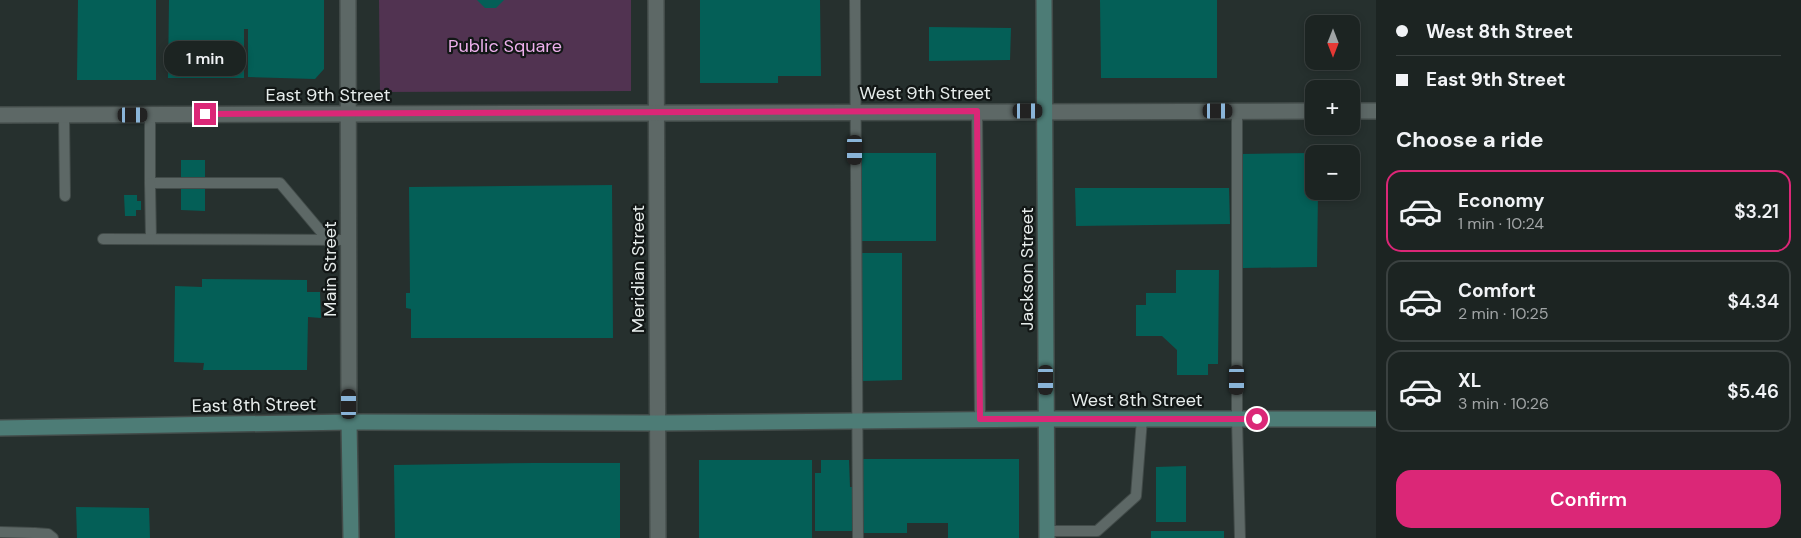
<!DOCTYPE html>
<html lang="en">
<head>
<meta charset="utf-8">
<style>
	:root { --surface:#1c2422; --page:#252c2a; --text:#f1f3f6; --muted:#a0a4a5; --line:#3a4140; --accent:#db2777 }
	body { margin:0; font-family:"DM Sans",sans-serif; background:var(--page); color:var(--text); height:100vh; display:flex; flex-direction:column; font-size:19px; white-space:nowrap }
	* { box-sizing:border-box; margin:0 }
	p { font-size:16px; color:var(--muted) }
	.icon { flex:none; width:28px; height:28px; fill:none; stroke:currentColor; stroke-width:2; stroke-linecap:round; stroke-linejoin:round }
	.map { position:relative; flex:1; overflow:hidden }
	.panel { display:flex; flex-direction:column; background:var(--surface); width:425px }
	.panel>* { flex:none }
	.top-card { display:grid; align-content:center; height:110px; padding:0 20px; background:var(--surface) }
	.needle { width:32px; rotate:180deg }
	.tools { position:absolute; left:1305px; top:15px; display:grid; gap:10px }
	.tools a { display:grid; place-items:center; width:55px; height:55px; border-radius:10px; background:var(--surface); box-shadow:0 2px 8px #0003,0 0 0 1px var(--line); font-size:25px }
	.end { position:absolute; width:22px; height:22px; margin:-11px; border:6px solid #db2777; background:#fff; box-shadow:0 0 0 2px #fff }
	.from { border-radius:50% }
	.bubble { position:absolute; height:35px; border-radius:15px; background:var(--surface); box-shadow:0 2px 8px #0003,0 0 0 1px var(--line); font-size:16px; font-weight:600; line-height:35px; text-align:center }
	.car { position:absolute; width:15px; height:30px; margin:-15px -8px; border-radius:6px; box-shadow:0 0 4px 1px #0007; background:linear-gradient(#222 24%,#8ab4d8 0 40%,#222 0 76%,#8ab4d8 0 86%,#222 0) }
	.top-card b { display:flex; align-items:center; gap:18px; height:48px; font-size:19px }
	.top-card b+b { border-top:1px solid var(--line) }
	.top-card i { width:12px; height:12px; background:var(--text) }
	ul { padding:0; list-style:none }
	li { display:flex; align-items:center; gap:15px; height:82px; margin:0 10px 8px; padding:0 10px; border:2px solid var(--line); border-radius:15px }
	li div { flex:1 }
	li b { display:block; font-size:19px }
	li em { font-style:normal; font-weight:600 }
	li.active { border-color:var(--accent) }
	li>.icon { width:45px; height:45px; stroke-width:1.5 }
	h2 { padding:0 20px; font-size:22px; line-height:60px }
	.action { display:flex; gap:10px; margin-top:auto; padding:10px 20px }
	.action a { flex:1; height:58px; border-radius:15px; background:var(--accent); color:#fff; font-size:20px; font-weight:600; line-height:58px; text-align:center }
	main { display:flex; flex:1; min-height:0 }
	.map>svg:first-child { display:block }
	.green { fill:#513351 }
	.building { fill:#045f57 }
	.lines { fill:none; stroke-linecap:round; stroke-linejoin:round }
	.service-casing { stroke:#424b49; stroke-width:12 }
	.minor-casing { stroke:#424b49; stroke-width:18 }
	.tertiary-casing { stroke:#424b49; stroke-width:18 }
	.secondary-casing { stroke:#424b49; stroke-width:18 }
	.service { stroke:#5d6866; stroke-width:10 }
	.minor { stroke:#5d6866; stroke-width:15 }
	.tertiary { stroke:#5d6866; stroke-width:15 }
	.secondary { stroke:#4d7c76; stroke-width:15 }
	.route { stroke:#db2777; stroke-width:6 }
	.labels { text-anchor:middle; dominant-baseline:central; stroke-width:4.5; stroke-linejoin:round; paint-order:stroke }
	.park-label { font-size:18px; fill:#ecafeb; stroke:#121716 }
	.street-label { font-size:18px; fill:#e7edec; stroke:#121716 }
</style>
</head>
<body>
<main>
<div class="map">
<svg width="1376" height="538" viewBox="0 0 1376 538">
	<rect width="100%" height="100%" fill="#26302e"/>
	<path class="green" d="M379 0H631V91L380 92Z"/>
	<g class="building">
		<path d="M78 0H156V80H77Z"/>
		<path d="M169 0H324V69L315 79 248 77V29H244V78H168Z"/>
		<path d="M477 0H504L496 8H485Z"/>
		<path d="M700 0H820L821 76H778V83H700Z"/>
		<path d="M1100 0H1217V78H1101Z"/>
		<path d="M929 27 1011 28 1010 60 929 61Z"/>
		<path d="M860 153H936V241H861Z"/>
		<path d="M1314 153V191H1318L1317 267 1243 268 1242 154Z"/>
		<path d="M181 160H205V211L181 210Z"/>
		<path d="M612 185 613 338H411V309L406 308V293H410L409 187Z"/>
		<path d="M1075 188H1229L1230 224 1076 226Z"/>
		<path d="M124 195H137V201H141V210H136V216H125Z"/>
		<path d="M862 253H902V380L862 381Z"/>
		<path d="M1176 270H1219L1218 364H1208V375H1177V350L1162 336H1136V305H1146V293H1176Z"/>
		<path d="M202 279 307 280V292H320L321 318 308 317 307 370H203L204 363 174 362 175 286 202 287Z"/>
		<path d="M863 459H1019V538H948V523H907V533H863Z"/>
		<rect x="699" y="460" width="113" height="78"/>
		<path d="M821 460H849L850 487H853V531H815V473H821Z"/>
		<path d="M534 463H620V538H395L394 465Z"/>
		<path d="M1186 466V522H1156V467Z"/>
		<path d="M76 507 149 508 150 538H77Z"/>
		<rect x="1151" y="531" width="73" height="7"/>
	</g>
	<g class="lines">
		<defs>
			<g id="service">
				<path d="M855 0 858 538"/>
				<path d="M977 111 980 419"/>
				<path d="M1237 111V419L1240 538"/>
				<path d="M64 115 65 196"/>
				<path d="M150 115V183H280L328 240"/>
				<path d="M150 183 151 239"/>
				<path d="M103 239 348 240"/>
				<path d="M1047 531H1097L1136 496 1142 419"/>
				<path d="M0 532 34 533V538"/>
				<path d="M34 533 48 534 53 538"/>
			</g>
			<g id="minor">
				<path d="M656 0 658 538"/>
				<path d="M1351 111H1376"/>
				<path d="M0 115 1314 111"/>
			</g>
			<path id="tertiary" d="M348 0 349 422"/>
			<g id="secondary">
				<path d="M1044 0 1047 538"/>
				<path d="M349 422 351 538"/>
				<path d="M0 428 349 422 658 423 1047 419H1376"/>
			</g>
		</defs>
		<use href="#service" class="service-casing"/>
		<use href="#minor" class="minor-casing"/>
		<use href="#tertiary" class="tertiary-casing"/>
		<use href="#secondary" class="secondary-casing"/>
		<use href="#service" class="service"/>
		<use href="#minor" class="minor"/>
		<use href="#tertiary" class="tertiary"/>
		<use href="#secondary" class="secondary"/>
	</g>
	<g class="lines">
		<path class="route" d="M205 114 977 111 980 419H1257"/>
	</g>
	<g class="labels">
		<g class="park-label">
			<text x="505" y="46">Public Square</text>
		</g>
		<g class="street-label">
			<text x="925" y="93">West 9th Street</text>
			<text x="328" y="95">East 9th Street</text>
			<text transform="translate(330 269) rotate(-90)">Main Street</text>
			<text transform="translate(638 269) rotate(-90)">Meridian Street</text>
			<text transform="translate(1027 269) rotate(-90)">Jackson Street</text>
			<text x="1137" y="400">West 8th Street</text>
			<text transform="translate(254 405) rotate(-1)">East 8th Street</text>
		</g>
	</g>
</svg>
<div class="tools">
<a><svg class="needle" viewBox="-14 -14 28 28"><path d="M0-13l5 13h-10z" fill="#e53935"/><path d="M0 13l5-13h-10z" fill="#a0a4a5"/></svg></a>
<a>+</a>
<a>−</a>
</div>
<i class="end from" style="left:1257px;top:419px"></i>
<i class="end" style="left:205px;top:114px"></i>
<div class="bubble" style="left:164px;top:41px;width:82px">1 min</div>
<i class="car" style="left:1028px;top:111px;rotate:90deg"></i>
<i class="car" style="left:1218px;top:111px;rotate:90deg"></i>
<i class="car" style="left:133px;top:115px;rotate:90deg"></i>
<i class="car" style="left:855px;top:150px;rotate:180deg"></i>
<i class="car" style="left:1046px;top:380px;rotate:180deg"></i>
<i class="car" style="left:1237px;top:380px;rotate:180deg"></i>
<i class="car" style="left:349px;top:404px;rotate:0deg"></i>
</div>
<section class="panel">
<div class="top-card">
<b><i class="from"></i>West 8th Street</b>
<b><i></i>East 9th Street</b>
</div>
<h2>Choose a ride</h2>
<ul>
<li class="active"><svg class="icon" aria-label="car" viewBox="0 0 24 24"><path d="M5 17H2v-5l4-1 3-4h7l3 4 3 1v5h-3M9 17h6M6 11h13"/><circle cx="7" cy="17" r="2"/><circle cx="17" cy="17" r="2"/></svg><div><b>Economy</b><p>1 min · 10:24</p></div><em>$3.21</em></li>
<li><svg class="icon" aria-label="car" viewBox="0 0 24 24"><path d="M5 17H2v-5l4-1 3-4h7l3 4 3 1v5h-3M9 17h6M6 11h13"/><circle cx="7" cy="17" r="2"/><circle cx="17" cy="17" r="2"/></svg><div><b>Comfort</b><p>2 min · 10:25</p></div><em>$4.34</em></li>
<li><svg class="icon" aria-label="car" viewBox="0 0 24 24"><path d="M5 17H2v-5l4-1 3-4h7l3 4 3 1v5h-3M9 17h6M6 11h13"/><circle cx="7" cy="17" r="2"/><circle cx="17" cy="17" r="2"/></svg><div><b>XL</b><p>3 min · 10:26</p></div><em>$5.46</em></li>
</ul>
<div class="action"><a>Confirm</a></div>
</section>
</main>
</body>
</html>
